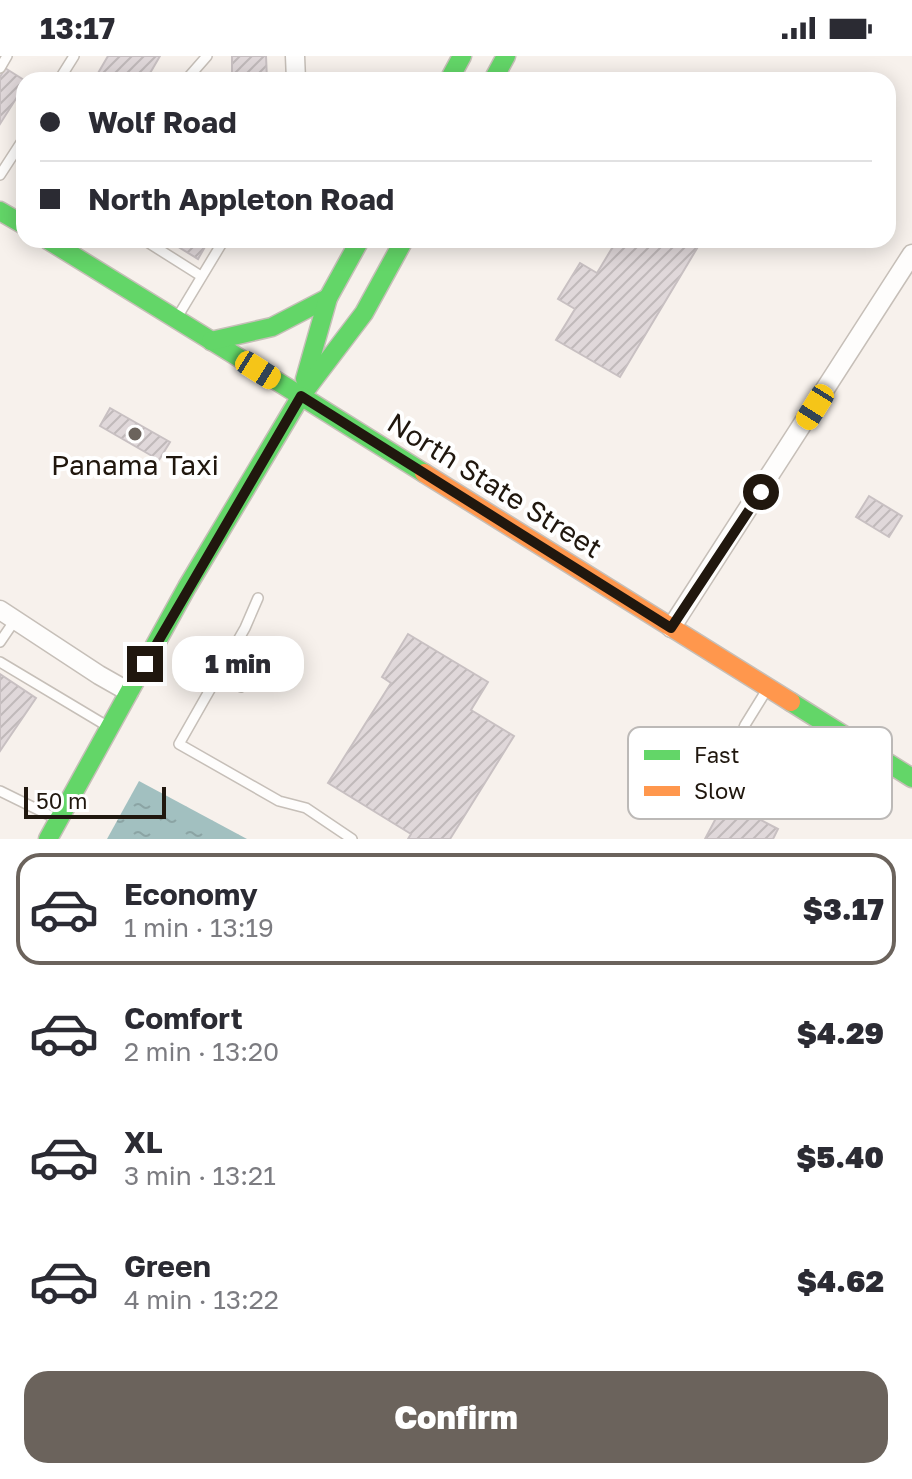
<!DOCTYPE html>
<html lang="en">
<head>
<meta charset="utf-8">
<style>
	:root { --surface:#fff; --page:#f7f7f7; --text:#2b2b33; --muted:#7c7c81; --line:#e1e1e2; --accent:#6b635c }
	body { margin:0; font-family:"Golos Text",sans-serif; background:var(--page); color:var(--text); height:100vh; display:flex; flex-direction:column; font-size:30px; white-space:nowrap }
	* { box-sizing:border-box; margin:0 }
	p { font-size:26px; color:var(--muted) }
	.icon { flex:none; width:44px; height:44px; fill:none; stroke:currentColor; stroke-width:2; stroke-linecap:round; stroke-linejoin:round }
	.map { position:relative; height:783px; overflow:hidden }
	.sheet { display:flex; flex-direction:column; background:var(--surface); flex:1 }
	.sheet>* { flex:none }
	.top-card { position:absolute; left:16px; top:16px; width:880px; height:176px; border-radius:24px; box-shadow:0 4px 20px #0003; display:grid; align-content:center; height:176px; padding:0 24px; background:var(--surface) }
	.scale { position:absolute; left:24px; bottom:20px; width:142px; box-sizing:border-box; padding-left:8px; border:4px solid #20170e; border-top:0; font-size:22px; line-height:28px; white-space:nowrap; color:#20170e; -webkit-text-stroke:6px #fff; paint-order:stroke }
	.end { position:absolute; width:36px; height:36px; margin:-18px; border:10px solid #20170e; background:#fff; box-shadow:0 0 0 4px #fff }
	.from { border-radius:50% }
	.bubble { position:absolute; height:56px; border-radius:24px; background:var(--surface); box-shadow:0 4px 20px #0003; font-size:26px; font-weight:800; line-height:56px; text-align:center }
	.car { position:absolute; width:24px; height:48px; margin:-24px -12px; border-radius:10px; box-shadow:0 0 6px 2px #0007; background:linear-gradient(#f5c518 24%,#345 0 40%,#f5c518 0 76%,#345 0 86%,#f5c518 0) }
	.top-card b { display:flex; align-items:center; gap:28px; height:76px; font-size:30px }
	.top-card b+b { border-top:2px solid var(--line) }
	.top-card i { width:20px; height:20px; background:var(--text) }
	ul { padding:14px 0 0; list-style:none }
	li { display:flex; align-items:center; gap:24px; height:112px; margin:0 16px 12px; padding:0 8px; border:4px solid transparent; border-radius:24px }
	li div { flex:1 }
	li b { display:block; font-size:30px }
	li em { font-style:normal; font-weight:800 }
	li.on { border-color:var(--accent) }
	li>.icon { width:72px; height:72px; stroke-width:1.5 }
	.action { display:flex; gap:16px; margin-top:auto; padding:16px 24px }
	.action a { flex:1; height:92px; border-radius:24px; background:var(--accent); color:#fff; font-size:32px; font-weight:800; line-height:92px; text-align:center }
	.status { display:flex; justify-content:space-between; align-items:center; height:56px; padding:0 40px; background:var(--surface); direction:ltr }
	.status svg { height:22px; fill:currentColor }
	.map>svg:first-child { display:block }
	.water { fill:url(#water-ripples) }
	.building { fill:url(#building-hatch); stroke:#c8c0c2; stroke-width:2 }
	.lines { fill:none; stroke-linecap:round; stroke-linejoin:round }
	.lane-casing { stroke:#c6bfb8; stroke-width:12 }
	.street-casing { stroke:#c6bfb8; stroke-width:21 }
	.fast-casing { stroke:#c6bfb8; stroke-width:21 }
	.slow-casing { stroke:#c6bfb8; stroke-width:21 }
	.lane { stroke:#fefdfc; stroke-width:9 }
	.street { stroke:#fefdfc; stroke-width:18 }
	.fast { stroke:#63d668; stroke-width:18 }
	.slow { stroke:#ff974d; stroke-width:18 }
	.route { stroke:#20170e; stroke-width:10 }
	.poi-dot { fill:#6b635c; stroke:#fff; stroke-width:3 }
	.labels { text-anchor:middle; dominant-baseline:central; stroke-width:8; stroke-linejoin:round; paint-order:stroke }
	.poi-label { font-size:28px; fill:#20170e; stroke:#fff }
	.street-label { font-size:28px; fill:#20170e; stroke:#fff }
	.key { fill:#fff; stroke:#bcb9b7; stroke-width:2 }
	.key-label { font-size:22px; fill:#20170e }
</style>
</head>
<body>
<div class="status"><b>13:17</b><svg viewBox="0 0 49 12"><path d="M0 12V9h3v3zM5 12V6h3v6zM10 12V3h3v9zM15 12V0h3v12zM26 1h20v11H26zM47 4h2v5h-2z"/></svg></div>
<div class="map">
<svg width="912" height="783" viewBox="0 0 912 783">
	<defs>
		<pattern id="water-ripples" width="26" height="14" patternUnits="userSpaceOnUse" patternTransform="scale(2)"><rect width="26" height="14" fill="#a2c0c0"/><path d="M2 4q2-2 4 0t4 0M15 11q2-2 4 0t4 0" fill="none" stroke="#8ba4a4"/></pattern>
		<pattern id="building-hatch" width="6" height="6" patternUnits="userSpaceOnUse" patternTransform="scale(2)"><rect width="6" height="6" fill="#e0d8da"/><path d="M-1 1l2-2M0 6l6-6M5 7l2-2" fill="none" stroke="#c0b9ba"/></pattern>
	</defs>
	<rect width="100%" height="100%" fill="#f7f1ec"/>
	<path class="water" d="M139 725 247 783H107Z"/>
	<g class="building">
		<path d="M108 0H160L146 24H94Z"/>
		<path d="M232 0H266L267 24H232Z"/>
		<path d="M5 12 24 24V30L0 68V21Z"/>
		<path d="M167 184H198L206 189 198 203Z"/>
		<path d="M617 184H702L620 321 556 284 575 253 558 243 580 207 597 217Z"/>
		<path d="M110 352 170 386 159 404 100 370Z"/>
		<path d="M869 440 902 460 889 481 856 461Z"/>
		<path d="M408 578 488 626 471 654 514 680 450 783H408L411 778 328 727 391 627 382 621Z"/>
		<path d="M0 618 36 642 0 695Z"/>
		<path d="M725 745 778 773 773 783H705Z"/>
	</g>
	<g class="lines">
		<defs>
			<g id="lane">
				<path d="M0 12 7 0"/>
				<path d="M59 24 74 0"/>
				<path d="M186 24 207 0"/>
				<path d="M0 119 24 82"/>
				<path d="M144 184 201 220"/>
				<path d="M222 187 235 184"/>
				<path d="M178 260 222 187 216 184"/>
				<path d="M258 542 245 572 179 688 279 745 306 752 352 783"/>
				<path d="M0 586 15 564"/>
				<path d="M0 606 107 670"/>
				<path d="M217 619 241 631"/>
				<path d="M760 714 734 696 745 669 766 635"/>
				<path d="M0 735 55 762"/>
			</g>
			<g id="street">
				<path d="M295 0 296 24"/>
				<path d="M0 554 99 619 129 636"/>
				<path d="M671 572 912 198"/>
			</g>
			<g id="fast">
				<path d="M449 24 462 0"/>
				<path d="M493 24 506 0"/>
				<path d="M0 155 24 169"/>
				<path d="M48 184 301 340"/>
				<path d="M211 285 272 271 328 242"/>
				<path d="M305 323 328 242 360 184"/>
				<path d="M301 340 364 257 404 184"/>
				<path d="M791 646 912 722"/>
				<path d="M48 783 187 531 301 340 424 417"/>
			</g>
			<path id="slow" d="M424 417 791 646"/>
		</defs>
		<use href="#lane" class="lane-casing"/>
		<use href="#street" class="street-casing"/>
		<use href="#fast" class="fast-casing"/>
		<use href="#slow" class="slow-casing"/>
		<use href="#lane" class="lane"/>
		<use href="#street" class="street"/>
		<use href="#fast" class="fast"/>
		<use href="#slow" class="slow"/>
	</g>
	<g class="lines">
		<path class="route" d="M145 608 301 340 671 572 761 436"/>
	</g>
	<circle class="poi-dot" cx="135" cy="378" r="8"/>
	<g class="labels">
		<g class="poi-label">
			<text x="135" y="408">Panama Taxi</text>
		</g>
		<g class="street-label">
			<text transform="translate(495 429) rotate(32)">North State Street</text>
		</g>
	</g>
	<rect x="628" y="671" width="264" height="92" rx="12" class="key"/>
	<rect x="644" y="694" width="36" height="10" fill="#63d668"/>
	<rect x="644" y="730" width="36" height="10" fill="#ff974d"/>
	<g class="key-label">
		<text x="694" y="707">Fast</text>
		<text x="694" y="743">Slow</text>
	</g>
</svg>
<div class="scale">50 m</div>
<i class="end from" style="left:761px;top:436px"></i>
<i class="end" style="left:145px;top:608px"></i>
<div class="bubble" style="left:172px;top:580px;width:132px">1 min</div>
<i class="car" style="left:258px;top:314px;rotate:122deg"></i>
<i class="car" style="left:815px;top:351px;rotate:212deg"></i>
<div class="top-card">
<b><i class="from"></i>Wolf Road</b>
<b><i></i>North Appleton Road</b>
</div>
</div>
<section class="sheet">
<ul>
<li class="on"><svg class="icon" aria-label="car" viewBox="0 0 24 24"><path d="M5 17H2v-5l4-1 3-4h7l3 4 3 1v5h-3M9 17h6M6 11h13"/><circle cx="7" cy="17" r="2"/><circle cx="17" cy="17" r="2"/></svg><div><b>Economy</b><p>1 min · 13:19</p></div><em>$3.17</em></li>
<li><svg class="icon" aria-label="car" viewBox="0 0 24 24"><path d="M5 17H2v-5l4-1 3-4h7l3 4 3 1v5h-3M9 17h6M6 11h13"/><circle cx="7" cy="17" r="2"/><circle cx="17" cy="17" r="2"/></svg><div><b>Comfort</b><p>2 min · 13:20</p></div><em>$4.29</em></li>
<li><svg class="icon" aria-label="car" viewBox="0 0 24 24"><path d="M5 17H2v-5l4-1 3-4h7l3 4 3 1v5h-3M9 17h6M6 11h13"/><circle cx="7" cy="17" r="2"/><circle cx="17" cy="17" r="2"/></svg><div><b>XL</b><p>3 min · 13:21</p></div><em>$5.40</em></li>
<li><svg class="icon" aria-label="car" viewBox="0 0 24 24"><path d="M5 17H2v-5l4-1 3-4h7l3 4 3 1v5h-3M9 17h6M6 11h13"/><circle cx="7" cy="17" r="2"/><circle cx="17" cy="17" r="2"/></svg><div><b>Green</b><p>4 min · 13:22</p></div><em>$4.62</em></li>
</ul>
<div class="action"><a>Confirm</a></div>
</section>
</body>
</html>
